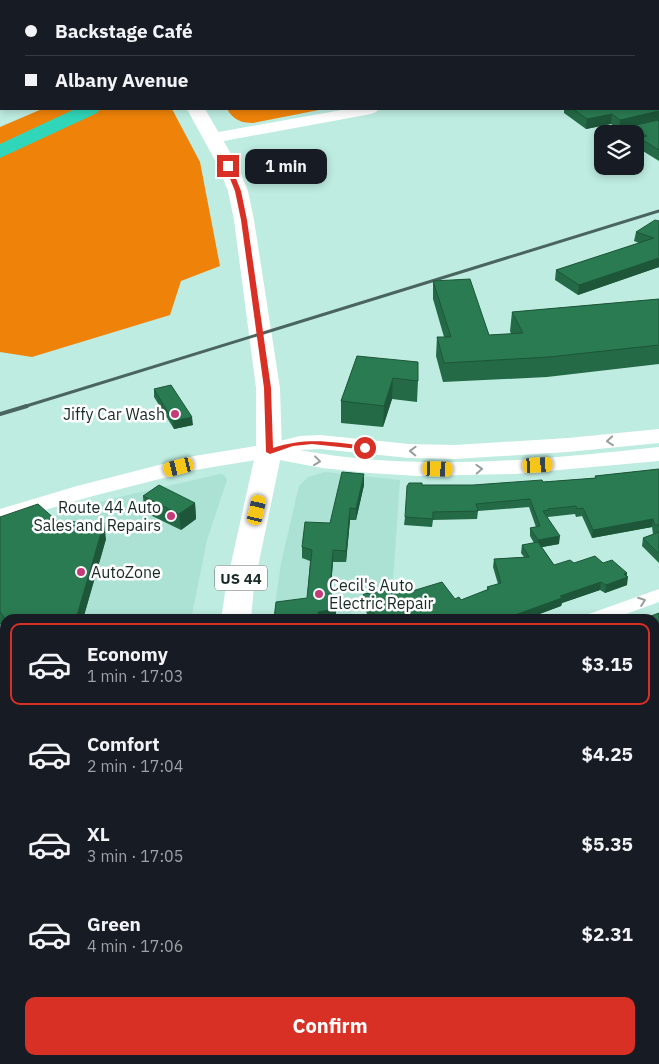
<!DOCTYPE html>
<html lang="en">
<head>
<meta charset="utf-8">
<style>
	:root { --surface:#171b24; --page:#242831; --text:#f1f3f6; --muted:#9ea1a6; --line:#363941; --accent:#d93025 }
	body { margin:0; font-family:"IBM Plex Sans",sans-serif; background:var(--page); color:var(--text); height:100vh; display:flex; flex-direction:column; font-size:19px; white-space:nowrap }
	* { box-sizing:border-box; margin:0 }
	p { font-size:16px; color:var(--muted) }
	.icon { flex:none; width:28px; height:28px; fill:none; stroke:currentColor; stroke-width:2; stroke-linecap:round; stroke-linejoin:round }
	.map { position:relative; flex:1; overflow:hidden }
	.side { position:absolute; left:0px; top:614px; width:660px; height:451px; display:flex; flex-direction:column; background:var(--surface); border-radius:15px 15px 0 0; box-shadow:0 2px 8px #0003 }
	.side>* { flex:none }
	.hud { position:absolute; left:0px; top:0px; width:660px; height:110px; box-shadow:0 2px 8px #0003; display:grid; align-content:center; height:110px; padding:0 25px; background:var(--surface) }
	.fabs { position:absolute; left:594px; top:125px; display:grid; gap:10px }
	.fabs a { display:grid; place-items:center; width:50px; height:50px; border-radius:10px; background:var(--surface); box-shadow:0 2px 8px #0003; font-size:25px }
	.end { position:absolute; width:22px; height:22px; margin:-11px; border:6px solid #d93025; background:#fff; box-shadow:0 0 0 2px #fff }
	.from { border-radius:50% }
	.bubble { position:absolute; height:35px; border-radius:10px; background:var(--surface); box-shadow:0 2px 8px #0003; font-size:16px; font-weight:800; line-height:35px; text-align:center }
	.car { position:absolute; width:15px; height:30px; margin:-15px -8px; border-radius:6px; box-shadow:0 0 4px 1px #0007; background:linear-gradient(#f5c518 24%,#345 0 40%,#f5c518 0 76%,#345 0 86%,#f5c518 0) }
	.hud b { display:flex; align-items:center; gap:18px; height:48px; font-size:19px }
	.hud b+b { border-top:1px solid var(--line) }
	.hud i { width:12px; height:12px; background:var(--text) }
	ul { padding:9px 0 0; list-style:none }
	li { display:flex; align-items:center; gap:15px; height:82px; margin:0 10px 8px; padding:0 15px; border:2px solid transparent; border-radius:10px }
	li div { flex:1 }
	li b { display:block; font-size:19px }
	li em { font-style:normal; font-weight:800 }
	li.active { border-color:var(--accent) }
	li>.icon { width:45px; height:45px; stroke-width:1.5 }
	.cta { display:flex; gap:10px; margin-top:auto; padding:10px 25px }
	.cta a { flex:1; height:58px; border-radius:10px; background:var(--accent); color:#fff; font-size:20px; font-weight:800; line-height:58px; text-align:center }
	.map>svg:first-child { display:block }
	.built { fill:#abe2d4 }
	.forest { fill:#ef8309 }
	.lines { fill:none; stroke-linecap:round; stroke-linejoin:round }
	.river { fill:#30d6b9; fill-rule:evenodd }
	.street { fill:#fff; fill-rule:evenodd }
	.secondary { fill:#fff; fill-rule:evenodd }
	.highway { fill:#fff; fill-rule:evenodd }
	.rail-far1 { stroke:#4a645e; stroke-width:3 }
	.rail { stroke:#4a645e; stroke-width:4 }
	.wall { fill:#246a47 }
	.shaded-wall { fill:#1d5639 }
	.building { fill:#2a7b52; stroke:#1d5639 }
	.oneway { stroke:#979f9d }
	.route { fill:#d93025 }
	.poi-dot { fill:#c33b77; stroke:#fff; stroke-width:2 }
	.labels { text-anchor:middle; dominant-baseline:central; stroke-width:5; stroke-linejoin:round; paint-order:stroke }
	.shield { fill:#fff; stroke:#5d6a67; stroke-width:1 }
	.shield-label { font-size:15px; font-weight:bold; fill:#182a26 }
	.poi-label { font-size:16px; fill:#182a26; stroke:#fff; text-anchor:end }
</style>
</head>
<body>
<div class="map">
<svg width="659" height="1064" viewBox="0 0 659 1064">
	<rect width="100%" height="100%" fill="#beece0"/>
	<g class="built">
		<path d="M325 472 400 480 392 595 343 602 356 619H273L281 563 299 486 308 477Z"/>
		<path d="M220 474 224 475 227 480 207 540 191 619H5V652H0V532L115 498Z"/>
		<path d="M5 975V1060H136L135 1064H0V998Z"/>
	</g>
	<g class="forest">
		<path d="M395 0H659V7V1H389Z"/>
		<path d="M42 109H172L200 162 220 266 181 281 170 315 32 357 0 352V127Z"/>
		<path d="M227 109H324L253 123C240 123 233 119 227 109Z"/>
	</g>
	<g class="lines">
		<path class="river" d="M75 109H100L97 113 0 158V144Z"/>
		<g class="street">
			<path d="M659 122V128L635 134H615L617 132Z"/>
			<path d="M659 589V602L612 619H584L586 615Z"/>
			<rect x="0" y="734" width="5" height="14"/>
			<path d="M659 757V773L655 774V758Z"/>
			<rect x="0" y="912" width="5" height="18"/>
			<path d="M659 982V1002L655 1003V983Z"/>
			<path d="M493 1060H526L524 1064H491Z"/>
		</g>
		<g class="secondary">
			<rect x="0" y="66" width="1" height="8"/>
			<path d="M347 109H379L376 112 371 114 213 143 207 141 205 138 207 135 213 133Z"/>
			<path d="M659 429V443L568 452 455 459 409 458 320 449 299 450C418 472 540 460 659 447V461L515 474 418 476 369 473 322 468 269 458 195 470 93 496 0 523V509L77 486 194 456 268 444 300 436 320 435 409 444 455 445 568 438Z"/>
		</g>
		<g class="highway">
			<path d="M187 109H205L238 166 248 191 254 220 280 388 282 451 254 586 251 619H221L226 586 256 451V388L234 220 228 191 218 166Z"/>
			<rect x="171" y="1060" width="40" height="4"/>
		</g>
		<path class="rail-far1" d="M23 407 659 211"/>
		<path class="rail" d="M0 414 27 406"/>
	</g>
	<g class="wall">
		<path d="M659 95V161L638 148 639 142 635 139V134H630V127L619 130 611 124 586 129 564 113V109H659Z"/>
		<path d="M659 221V267L578 295 555 280 556 270 639 243 634 241 636 232Z"/>
		<path d="M433 281 489 335 511 334 510 331 512 312 659 299V364L547 377 443 382 436 356 437 337H444L433 299Z"/>
		<path d="M357 356 418 381 417 402 392 399 383 427 341 423V401Z"/>
		<path d="M154 389 193 425 174 429 154 397Z"/>
		<path d="M659 469V563L642 546 643 538 657 533 653 534 652 527 592 538 582 516 576 517 575 514 548 517V518L559 544 542 547 554 565 574 563H603L627 573V585L605 593 600 590 562 603 561 606 526 619H372L367 614 363 602V594L409 592 461 600 487 590V587L498 584 493 567 494 559 524 557 521 553 522 545 534 543 530 536V528L536 527 529 507 478 511 477 519 433 520 432 527 404 525 405 517 422 485H473L543 482 595 478V476Z"/>
		<path d="M364 485 356 520H350L346 562H333L330 592 336 609V619H274L307 598 310 561 302 558V547L330 523Z"/>
		<path d="M143 496 195 503 196 519 181 530 144 512Z"/>
		<path d="M0 517 57 521 106 539 83 619H5V631L0 624Z"/>
		<path d="M659 613V657L655 653V619Z"/>
		<rect x="0" y="673" width="5" height="43"/>
		<path d="M0 758H5V807L0 806Z"/>
		<rect x="0" y="836" width="5" height="54"/>
		<path d="M5 987V1026H0V993Z"/>
		<path d="M659 1023V1064L655 1060V1027L656 1024Z"/>
	</g>
	<g class="shaded-wall">
		<path d="M659 111V121L631 126 630 127 619 130 620 120Z"/>
		<path d="M612 114 611 124 586 129 587 119Z"/>
		<path d="M659 258V267L578 295 579 285Z"/>
		<path d="M393 378 392 399 383 427 384 406Z"/>
		<path d="M192 417 193 425 174 429 173 421Z"/>
		<path d="M364 474V485L356 520V509Z"/>
		<path d="M195 503 196 519 181 530 179 514Z"/>
		<path d="M350 508V520L346 562V551Z"/>
		<path d="M653 519 652 527 592 538 593 530Z"/>
		<path d="M104 523 106 539 83 619H76Z"/>
		<path d="M560 536 559 544 537 548 538 540Z"/>
		<path d="M333 550V562L330 601V590Z"/>
		<path d="M627 573 626 578 628 577 627 585 605 593 606 585Z"/>
		<path d="M601 582 600 590 562 603 561 606 526 619H504L560 596Z"/>
		<path d="M336 609V619H318V612Z"/>
		<path d="M659 731V739L655 740V732Z"/>
		<path d="M659 830V837L655 839V831Z"/>
		<path d="M659 946V954L655 956V948Z"/>
		<path d="M93 1060H97L96 1064H92Z"/>
		<path d="M377 1060H392L384 1064H377Z"/>
	</g>
	<g class="building">
		<path d="M659 95V111L620 120 612 114 587 119 573 109H659Z"/>
		<path d="M659 120V150L639 138 647 136 631 126Z"/>
		<path d="M655 220 659 221V258L579 285 556 270 654 238 636 232Z"/>
		<path d="M470 279 489 335 523 333 512 312 659 299V345L549 357 444 363 437 337H451L433 281Z"/>
		<path d="M357 356 418 362V381L393 378 384 406 341 401Z"/>
		<path d="M171 385 192 417 173 421 154 389Z"/>
		<path d="M659 469V525H655L653 519 593 530 583 508 577 509 576 506 548 509 549 510 543 511 560 536 538 540 530 528 540 526 530 499 476 504 478 511 433 512V519L405 517 407 486 409 483H422V485H473L542 480 543 482 596 478 595 476Z"/>
		<path d="M342 472 364 474 356 509 350 508 346 551 333 550 330 590 336 609 318 612 320 619H274L276 602 307 598 312 550 302 547 305 522 330 523Z"/>
		<path d="M159 485 195 503 179 514 143 496Z"/>
		<path d="M38 504 57 521 104 523 76 619H5L0 612V517Z"/>
		<path d="M659 532V554L643 538Z"/>
		<path d="M538 542 554 565 570 560 574 563 595 556 603 563 612 560 627 573 624 574 628 577 606 585 601 582 560 596 562 598 504 619H378L368 606 363 594 386 591 387 592 407 588 409 592 442 582 455 599 459 597 461 600 489 589 487 587 501 583 494 559 529 557 522 545Z"/>
		<path d="M659 613V646L655 642V619H643Z"/>
		<rect x="0" y="673" width="5" height="35"/>
		<path d="M659 689V731L655 732V690Z"/>
		<rect x="0" y="758" width="5" height="40"/>
		<path d="M659 785V830L655 831V786Z"/>
		<rect x="0" y="836" width="5" height="45"/>
		<path d="M657 892 659 895V946L655 948V893Z"/>
		<path d="M1 987H5V1017H0V993Z"/>
		<path d="M659 1023V1028L656 1024Z"/>
		<path d="M659 1030V1064H599L607 1060H655V1032Z"/>
		<path d="M60 1060H93L92 1064H59Z"/>
		<path d="M247 1060H379L381 1064H247Z"/>
	</g>
	<defs><path id="oneway-chevron" d="M-2-3.5L2.5 0L-2 3.5" fill="none" stroke-width="1.6" stroke-linecap="round" stroke-linejoin="round" transform="scale(1.25)"/></defs>
	<g class="oneway">
		<use href="#oneway-chevron" transform="translate(610 441) rotate(175)"/>
		<use href="#oneway-chevron" transform="translate(413 451) rotate(-178)"/>
		<use href="#oneway-chevron" transform="translate(317 461) rotate(7)"/>
		<use href="#oneway-chevron" transform="translate(479 469) rotate(-3)"/>
		<use href="#oneway-chevron" transform="translate(642 601) rotate(-20)"/>
	</g>
	<path class="route" d="M228 164 231 166 241 191 247 220 271 388 273 448C306 437 332 442 365 446L369 448 368 450 312 444 293 446 270 454 266 452 264 388 241 220 235 191 225 166Z"/>
	<g class="poi-dot">
		<circle cx="175" cy="414" r="5"/>
		<circle cx="171" cy="516" r="5"/>
		<circle cx="81" cy="572" r="5"/>
		<circle cx="319" cy="594" r="5"/>
	</g>
	<g class="labels">
		<rect class="shield" x="215" y="565.5" width="52" height="25" rx="4"/>
		<g class="shield-label">
			<text x="241" y="578">US 44</text>
		</g>
		<g class="poi-label">
			<text x="165" y="414">Jiffy Car Wash</text>
			<text x="161" y="507">Route 44 Auto<tspan x="161" dy="18">Sales and Repairs</tspan></text>
			<text x="91" y="572" text-anchor="start">AutoZone</text>
			<text x="329" y="585" text-anchor="start">Cecil's Auto<tspan x="329" dy="18">Electric Repair</tspan></text>
		</g>
	</g>
</svg>
<div class="fabs">
<a><svg class="icon" aria-label="layers" viewBox="0 0 24 24"><path d="M12 4l9 5-9 5-9-5zM3 14l9 5 9-5"/></svg></a>
</div>
<i class="end from" style="left:365px;top:448px"></i>
<i class="end" style="left:228px;top:166px"></i>
<div class="bubble" style="left:245px;top:149px;width:82px">1 min</div>
<i class="car" style="left:538px;top:465px;rotate:87deg"></i>
<i class="car" style="left:179px;top:467px;rotate:256deg"></i>
<i class="car" style="left:438px;top:469px;rotate:92deg"></i>
<i class="car" style="left:257px;top:510px;rotate:13deg"></i>
<div class="hud">
<b><i class="from"></i>Backstage Café</b>
<b><i></i>Albany Avenue</b>
</div>
<section class="side">
<ul>
<li class="active"><svg class="icon" aria-label="car" viewBox="0 0 24 24"><path d="M5 17H2v-5l4-1 3-4h7l3 4 3 1v5h-3M9 17h6M6 11h13"/><circle cx="7" cy="17" r="2"/><circle cx="17" cy="17" r="2"/></svg><div><b>Economy</b><p>1 min · 17:03</p></div><em>$3.15</em></li>
<li><svg class="icon" aria-label="car" viewBox="0 0 24 24"><path d="M5 17H2v-5l4-1 3-4h7l3 4 3 1v5h-3M9 17h6M6 11h13"/><circle cx="7" cy="17" r="2"/><circle cx="17" cy="17" r="2"/></svg><div><b>Comfort</b><p>2 min · 17:04</p></div><em>$4.25</em></li>
<li><svg class="icon" aria-label="car" viewBox="0 0 24 24"><path d="M5 17H2v-5l4-1 3-4h7l3 4 3 1v5h-3M9 17h6M6 11h13"/><circle cx="7" cy="17" r="2"/><circle cx="17" cy="17" r="2"/></svg><div><b>XL</b><p>3 min · 17:05</p></div><em>$5.35</em></li>
<li><svg class="icon" aria-label="car" viewBox="0 0 24 24"><path d="M5 17H2v-5l4-1 3-4h7l3 4 3 1v5h-3M9 17h6M6 11h13"/><circle cx="7" cy="17" r="2"/><circle cx="17" cy="17" r="2"/></svg><div><b>Green</b><p>4 min · 17:06</p></div><em>$2.31</em></li>
</ul>
<div class="cta"><a>Confirm</a></div>
</section>
</div>
</body>
</html>
